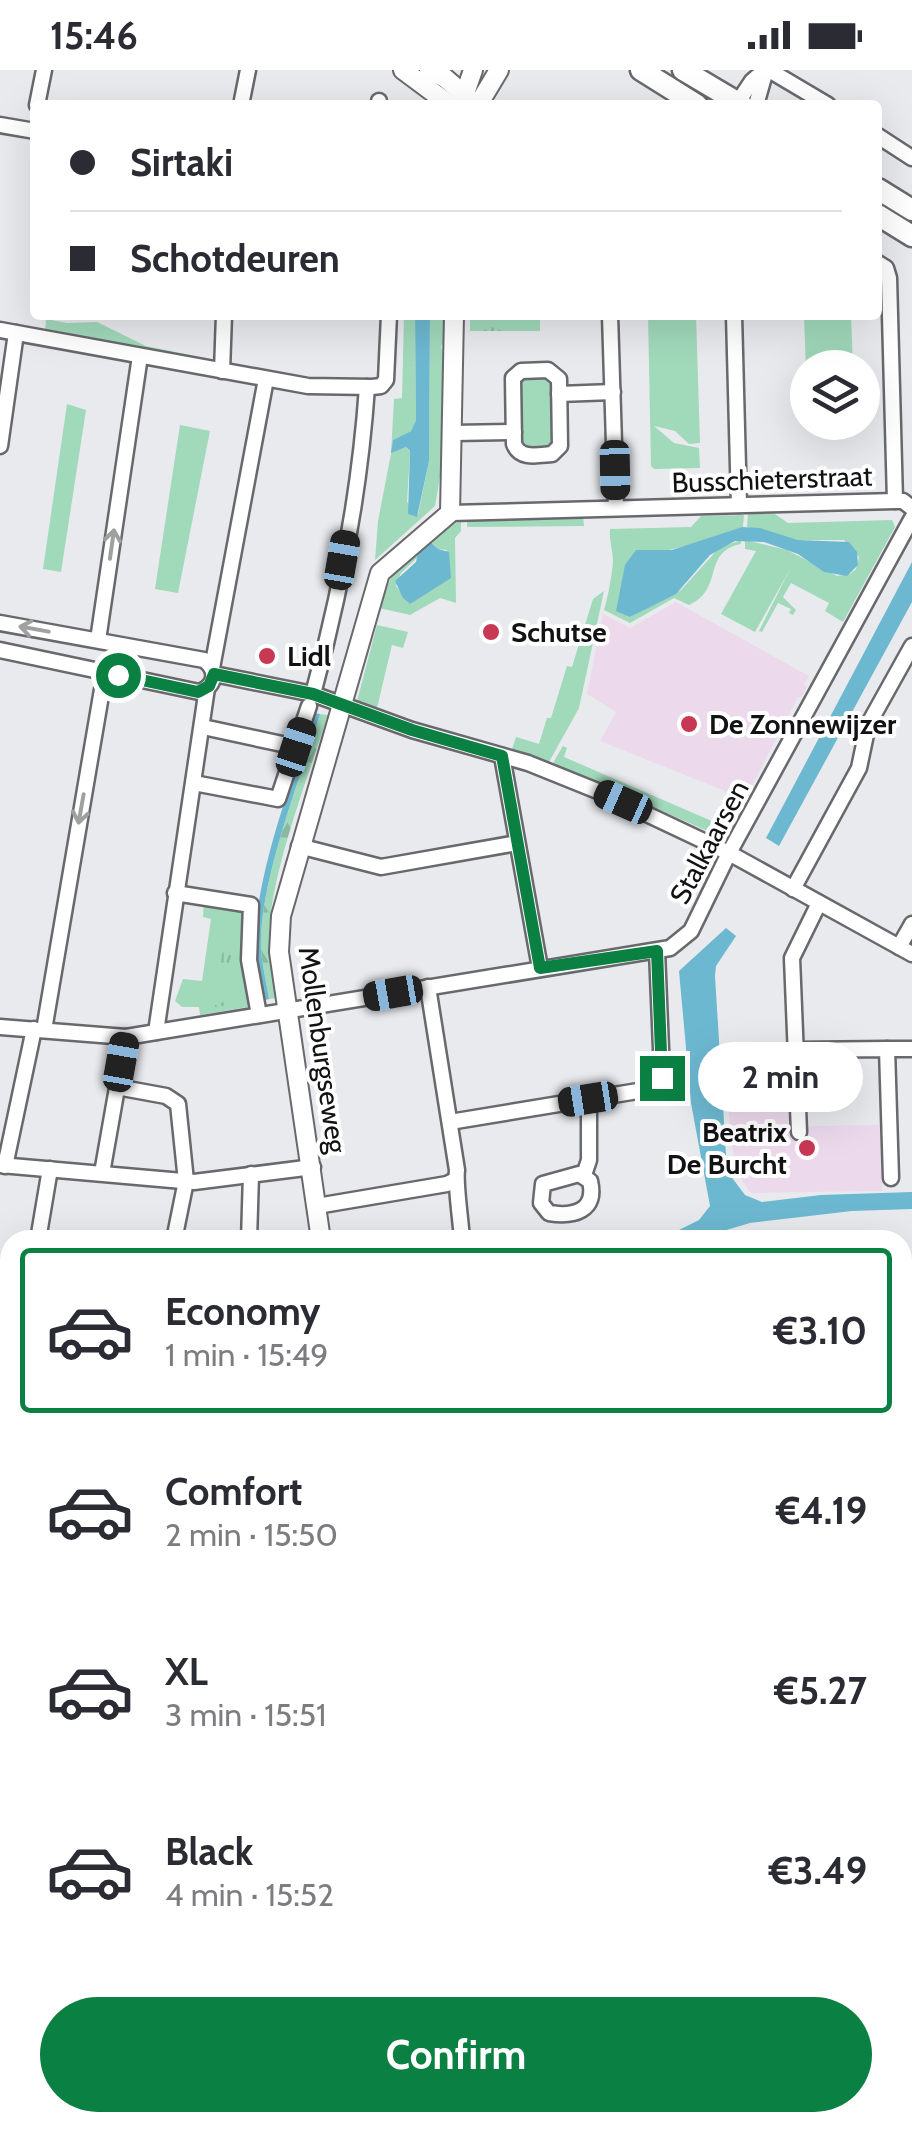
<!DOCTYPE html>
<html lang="en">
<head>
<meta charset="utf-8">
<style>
	:root { --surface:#fff; --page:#f2f2f3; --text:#2b2b33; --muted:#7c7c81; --line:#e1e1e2; --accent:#0b8043 }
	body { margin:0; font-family:Cabin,sans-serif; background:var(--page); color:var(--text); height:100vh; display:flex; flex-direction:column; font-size:38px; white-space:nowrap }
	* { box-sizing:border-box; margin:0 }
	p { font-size:32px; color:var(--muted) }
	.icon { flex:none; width:55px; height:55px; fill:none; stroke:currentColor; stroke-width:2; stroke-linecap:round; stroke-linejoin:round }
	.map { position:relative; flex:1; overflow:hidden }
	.details { position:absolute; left:0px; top:1160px; width:912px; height:902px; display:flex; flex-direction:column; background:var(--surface); border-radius:30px 30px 0 0; box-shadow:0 10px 40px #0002 }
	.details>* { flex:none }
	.guide { position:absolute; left:30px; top:30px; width:852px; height:220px; border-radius:10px; box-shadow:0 10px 40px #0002; display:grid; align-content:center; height:220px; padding:0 40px; background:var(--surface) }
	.controls { position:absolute; left:790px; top:280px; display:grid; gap:20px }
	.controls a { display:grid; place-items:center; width:90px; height:90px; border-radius:50%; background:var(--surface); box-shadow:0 10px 40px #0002; font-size:50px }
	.end { position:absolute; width:45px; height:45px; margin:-22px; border:12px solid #0b8043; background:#fff; box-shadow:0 0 0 5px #fff }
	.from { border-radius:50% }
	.bubble { position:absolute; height:70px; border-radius:35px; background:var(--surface); box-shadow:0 10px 40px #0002; font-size:32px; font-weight:700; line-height:70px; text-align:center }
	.car { position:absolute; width:30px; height:60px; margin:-30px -15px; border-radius:12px; box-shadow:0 0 8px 2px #0007; background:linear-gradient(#222 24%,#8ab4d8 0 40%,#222 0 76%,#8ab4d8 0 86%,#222 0) }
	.guide b { display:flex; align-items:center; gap:35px; height:95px; font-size:38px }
	.guide b+b { border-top:2px solid var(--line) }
	.guide i { width:25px; height:25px; background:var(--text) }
	ul { padding:18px 0 0; list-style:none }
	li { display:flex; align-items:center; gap:30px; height:165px; margin:0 20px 15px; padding:0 20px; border:5px solid transparent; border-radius:10px }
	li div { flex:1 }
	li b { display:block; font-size:38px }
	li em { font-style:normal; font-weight:700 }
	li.active { border-color:var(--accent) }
	li>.icon { width:90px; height:90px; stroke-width:1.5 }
	.cta { display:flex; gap:20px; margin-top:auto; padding:20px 40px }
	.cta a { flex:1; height:115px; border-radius:60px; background:var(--accent); color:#fff; font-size:40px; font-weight:700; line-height:115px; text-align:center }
	.status { display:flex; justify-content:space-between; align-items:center; height:70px; padding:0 50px; background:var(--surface); direction:ltr }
	.status svg { height:28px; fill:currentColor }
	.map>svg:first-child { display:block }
	.education { fill:#ecdaec }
	.grass { fill:#a1d9bb }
	.forest { fill:url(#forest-firs) }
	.park { fill:url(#park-tufts) }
	.water { fill:#6db8d1 }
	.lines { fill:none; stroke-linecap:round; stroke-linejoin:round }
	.minor-casing { stroke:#69696d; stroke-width:19 }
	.tertiary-casing { stroke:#69696d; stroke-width:22 }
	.secondary-casing { stroke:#69696d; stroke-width:25 }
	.motorway-casing { stroke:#80534e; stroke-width:30 }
	.minor { stroke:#fff; stroke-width:14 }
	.tertiary { stroke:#fff; stroke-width:18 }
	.secondary { stroke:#fff; stroke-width:20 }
	.motorway { stroke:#bc766d; stroke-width:25 }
	.rail-casing { stroke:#38383b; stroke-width:8 }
	.rail { stroke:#fff; stroke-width:4; stroke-dasharray:11; stroke-linecap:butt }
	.oneway { stroke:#a0a0a1 }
	.route { stroke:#0b8043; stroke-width:12 }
	.poi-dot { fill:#c83753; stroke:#fff; stroke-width:4 }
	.labels { text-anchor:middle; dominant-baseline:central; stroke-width:8; stroke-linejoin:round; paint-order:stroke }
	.street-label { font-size:28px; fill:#121214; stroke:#fff }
	.poi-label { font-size:28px; font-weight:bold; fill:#121214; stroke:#fff; text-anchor:start }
</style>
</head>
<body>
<div class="status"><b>15:46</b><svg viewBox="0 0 49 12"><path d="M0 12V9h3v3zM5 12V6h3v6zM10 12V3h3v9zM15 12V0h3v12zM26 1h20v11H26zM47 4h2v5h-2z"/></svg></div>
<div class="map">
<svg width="912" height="2061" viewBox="0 0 912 2061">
	<defs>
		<pattern id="forest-firs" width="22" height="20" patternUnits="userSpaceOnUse" patternTransform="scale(2.5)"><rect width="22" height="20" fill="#a1d9bb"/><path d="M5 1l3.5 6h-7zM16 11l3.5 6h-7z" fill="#8ab9a0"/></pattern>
		<pattern id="park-tufts" width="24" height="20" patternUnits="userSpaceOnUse" patternTransform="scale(2.5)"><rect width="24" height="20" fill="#a1d9bb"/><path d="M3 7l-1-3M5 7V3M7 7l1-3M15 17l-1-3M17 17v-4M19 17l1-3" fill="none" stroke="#8ab9a0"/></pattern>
	</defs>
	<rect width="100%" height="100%" fill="#e9eaee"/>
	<g class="education">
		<path d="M676 532 809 606 804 614 807 617 801 628 798 627 745 729 600 671 616 642 587 624 603 544 630 558Z"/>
		<path d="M804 1020 805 1056 881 1055 882 1121 751 1123 735 1101 727 1025Z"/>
	</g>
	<g class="grass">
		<path d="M404 245H415L416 350 411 361 393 370 392 382 406 377 410 382 407 432 418 445 429 391 430 245H444V273L441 276 443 285 442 395 435 436 375 490 378 451 391 384 394 329 402 328Z"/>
		<path d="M648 245H696L700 373 689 374 675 361 654 356 674 373 699 378 700 398 654 399 651 396Z"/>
		<path d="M804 245H851L853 297 808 298 807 329Z"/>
		<path d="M46 249 67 253 97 252 146 276 205 288 206 291 45 262Z"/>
		<path d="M527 305H547L554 310 556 370 550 379 528 380 520 375 519 310Z"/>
		<path d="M67 334 86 340 61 502 43 499Z"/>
		<path d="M180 355 210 361 178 523 155 519Z"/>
		<path d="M748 444H775L788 453 892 450 895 457 843 552 825 541 829 533 791 513 783 527 796 540 793 545 789 543 791 539 778 533 762 562 759 561 790 499 755 562 721 544 756 481 745 479V470L787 480 837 506 850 504 856 499 859 487 844 470H798L747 457Z"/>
		<path d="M583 445 584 456 467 457V448Z"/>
		<path d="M744 445 743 457 686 476 631 489 625 495 630 547 681 520 719 478 741 470V474C701 482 725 519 689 535L674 528 630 553 604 540C608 527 612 505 613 492 613 481 609 470 610 459L691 457 701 446Z"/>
		<path d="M461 452V461L455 468 456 533 440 528 410 545 379 538 394 500 419 478 418 487 401 503 396 516 410 534 447 480 438 479 429 471 449 455Z"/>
		<path d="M604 521 579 638 549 692 512 679 516 667 539 674 547 648H551L567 596 572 597 593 529Z"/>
		<path d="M377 555 408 562 403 578 392 575 377 638 357 631Z"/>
		<path d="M563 676 567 678 564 687 714 752 719 744 735 751 725 769 719 766 553 693Z"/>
		<path d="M204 831 239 837 246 842 254 936 200 945 199 937H182L175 931 183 909 202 911 211 849 203 847Z"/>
		<path d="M383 2052H739V2061H397L398 2054H393L391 2061H382Z"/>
	</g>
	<g class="forest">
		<path d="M320 644 328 645C308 708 271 801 269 865 268 886 273 907 276 928L269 929C266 909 260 889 261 868 263 802 300 709 320 644Z"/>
		<path d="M912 1868V1977L903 1975 902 1869Z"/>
	</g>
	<g class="park">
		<rect x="470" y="245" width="70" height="16"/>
		<path d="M225 861 243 863 251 931 215 937Z"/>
	</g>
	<g class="water">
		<path d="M415 245H430L429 391 417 447 408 444 410 381 406 377 391 383 393 370 411 361 416 350Z"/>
		<path d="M742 457 760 458 798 470 849 472 857 482 858 495 847 506 824 502 798 484 764 472 735 471 710 485 676 524 630 547 616 541 625 495 636 480H672Z"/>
		<path d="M429 471 438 479 449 482 451 508 410 534 403 528 395 511 416 492 419 478Z"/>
		<path d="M912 492V532L779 776 766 768Z"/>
		<path d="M314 643 320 644C300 709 263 802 261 868 260 889 266 909 269 929L262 931C260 916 256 900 255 884 253 809 291 715 314 643Z"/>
		<path d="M726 858 736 866 716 896 715 906 727 1101 745 1125 762 1132 821 1125 912 1122V1139L852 1141 750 1153 693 1170H659L699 1150 710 1136 691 1033 679 901Z"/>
	</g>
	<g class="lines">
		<defs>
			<g id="minor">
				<path d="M769 0 828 35"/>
				<path d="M379 31V35"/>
				<path d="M37 35 44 0"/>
				<path d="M241 35 248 0"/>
				<path d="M736 35 752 11 765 0"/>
				<path d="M756 35 766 0"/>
				<path d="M0 55 35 61"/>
				<path d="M878 66 912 88"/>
				<path d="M878 193 886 198 889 208 895 431"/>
				<path d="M610 245 616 438"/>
				<path d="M734 245 739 435"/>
				<path d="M0 260 308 316 372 317 381 316 386 310 389 245"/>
				<path d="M548 300 559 309 560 376 552 384C538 385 520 390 514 374L513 308 521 301Z"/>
				<path d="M222 301 224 245"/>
				<path d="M559 324 613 322"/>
				<path d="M453 363 514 362"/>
				<path d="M0 376 16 263"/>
				<path d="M450 443 895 431H903L912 438"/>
				<path d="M0 553 204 590C218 600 216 616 199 622L0 580"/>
				<path d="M98 570 140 286"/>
				<path d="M212 598 266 309"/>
				<path d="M214 604 313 624 412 660 528 693 600 722 729 783 912 884"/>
				<path d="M313 624C340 525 360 420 367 317"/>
				<path d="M203 657 296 677"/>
				<path d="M502 686 540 898"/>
				<path d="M194 713 278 729 309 636"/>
				<path d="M299 776 381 797 517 773"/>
				<path d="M793 819 859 698 868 655 912 576"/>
				<path d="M175 823 251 835 249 890 259 945"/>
				<path d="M899 877 912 854"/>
				<path d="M428 917 457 1100C455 1113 461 1152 462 1170"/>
				<path d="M0 957 126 967 670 878 691 861 729 783 912 448"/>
				<path d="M44 960 105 602"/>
				<path d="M156 962 207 618"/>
				<path d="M887 979H912"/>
				<path d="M797 980 887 979 891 1108"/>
				<path d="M117 1017 166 1026 178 1034 186 1111 174 1170"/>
				<path d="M450 1052 650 1019 660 1014 662 1003 657 881"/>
				<path d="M799 1062 792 888 819 833"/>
				<path d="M0 1095 194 1112 313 1097"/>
				<path d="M5 1096 34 959"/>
				<path d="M102 1103 126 967"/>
				<path d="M579 1104 590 1111C597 1141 574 1147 549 1143L541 1133 543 1114Z"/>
				<path d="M584 1105 589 1090V1029"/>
				<path d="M317 1136 447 1114 455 1110"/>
				<path d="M38 1170 50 1099"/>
				<path d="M249 1170 251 1104"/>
				<path d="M902 1228H912"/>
				<path d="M0 1339 10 1341"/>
				<path d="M0 1422 10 1421"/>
				<path d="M902 1436 912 1473"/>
				<path d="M902 1516 912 1513"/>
				<path d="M0 1543 10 1542"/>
				<path d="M902 1580 912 1577"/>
				<path d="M264 2052 295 2061"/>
				<path d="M16 2061 17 2052"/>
			</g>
			<g id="tertiary">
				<path d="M403 0 450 35"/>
				<path d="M429 0 445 8 476 35"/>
				<path d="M461 35 473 0"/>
				<path d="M478 35 499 0"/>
				<path d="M321 1170 279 882 281 846 380 503 450 443 454 245"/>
				<path d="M337 2061 338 2052"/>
			</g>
			<g id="secondary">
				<path d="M641 0 697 35"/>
				<path d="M683 0 742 35"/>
				<path d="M878 119 912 140"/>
				<path d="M878 145 912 166"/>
			</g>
			<g id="motorway">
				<path d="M902 1723 912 1722"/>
				<path d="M902 1753 912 1752"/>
				<path d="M902 1780 912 1779"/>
				<path d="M902 1807 912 1806"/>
				<path d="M0 1847 10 1846"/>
				<path d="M0 1870 10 1869"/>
			</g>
		</defs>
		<use href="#minor" class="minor-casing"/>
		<use href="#tertiary" class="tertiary-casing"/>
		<use href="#secondary" class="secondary-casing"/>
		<use href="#motorway" class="motorway-casing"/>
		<use href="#minor" class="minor"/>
		<use href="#tertiary" class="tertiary"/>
		<use href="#secondary" class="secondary"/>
		<use href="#motorway" class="motorway"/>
		<defs>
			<g id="rail">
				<path d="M0 1930 10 1929"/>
				<path d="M902 2003 912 2005"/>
			</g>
		</defs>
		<use href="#rail" class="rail-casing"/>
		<use href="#rail" class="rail"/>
	</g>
	<defs><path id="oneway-shaft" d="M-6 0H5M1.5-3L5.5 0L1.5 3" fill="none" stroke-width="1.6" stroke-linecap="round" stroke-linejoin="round" transform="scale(2.5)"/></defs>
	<g class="oneway">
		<use href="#oneway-shaft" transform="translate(112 474) rotate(-82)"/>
		<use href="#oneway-shaft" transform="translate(34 559) rotate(-170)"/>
		<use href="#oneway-shaft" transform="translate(81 739) rotate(100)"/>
	</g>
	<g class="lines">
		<path class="route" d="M118 605 198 622 209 616 214 604 313 624 412 660 502 686 540 898 657 881 662 1008"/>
	</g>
	<g class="poi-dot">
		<circle cx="491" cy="562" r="10"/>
		<circle cx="267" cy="586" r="10"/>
		<circle cx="689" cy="654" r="10"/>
		<circle cx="807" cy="1078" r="10"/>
	</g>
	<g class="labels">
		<g class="street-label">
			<text transform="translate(772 409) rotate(-2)">Busschieterstraat</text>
			<text transform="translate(709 772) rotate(-62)">Stalkaarsen</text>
			<text transform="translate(323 980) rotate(82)">Mollenburgseweg</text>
		</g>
		<g class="poi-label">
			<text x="511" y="562">Schutse</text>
			<text x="287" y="586">Lidl</text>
			<text x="709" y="654">De Zonnewijzer</text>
			<text x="787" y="1062" text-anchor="end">Beatrix<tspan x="787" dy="32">De Burcht</tspan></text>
		</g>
	</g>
</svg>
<div class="controls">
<a><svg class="icon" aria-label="layers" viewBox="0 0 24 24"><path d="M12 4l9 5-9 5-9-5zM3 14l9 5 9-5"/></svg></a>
</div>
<i class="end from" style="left:118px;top:605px"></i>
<i class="end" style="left:662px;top:1008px"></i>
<div class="bubble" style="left:698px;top:972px;width:165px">2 min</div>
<i class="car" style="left:615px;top:400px;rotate:179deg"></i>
<i class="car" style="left:342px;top:490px;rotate:10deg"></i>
<i class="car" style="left:296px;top:677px;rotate:18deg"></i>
<i class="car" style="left:623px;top:732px;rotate:294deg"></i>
<i class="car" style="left:393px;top:923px;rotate:260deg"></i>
<i class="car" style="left:121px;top:992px;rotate:10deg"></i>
<i class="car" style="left:588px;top:1029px;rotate:261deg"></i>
<div class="guide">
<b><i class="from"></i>Sirtaki</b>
<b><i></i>Schotdeuren</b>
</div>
<section class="details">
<ul>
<li class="active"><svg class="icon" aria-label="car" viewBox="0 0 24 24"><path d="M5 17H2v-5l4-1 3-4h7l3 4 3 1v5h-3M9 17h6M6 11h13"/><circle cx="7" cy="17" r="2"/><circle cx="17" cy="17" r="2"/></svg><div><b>Economy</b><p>1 min · 15:49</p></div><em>€3.10</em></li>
<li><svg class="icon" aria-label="car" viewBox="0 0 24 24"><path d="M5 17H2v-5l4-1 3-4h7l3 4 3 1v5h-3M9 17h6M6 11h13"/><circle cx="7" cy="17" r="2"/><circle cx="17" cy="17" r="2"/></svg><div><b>Comfort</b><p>2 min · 15:50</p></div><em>€4.19</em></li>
<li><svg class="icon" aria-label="car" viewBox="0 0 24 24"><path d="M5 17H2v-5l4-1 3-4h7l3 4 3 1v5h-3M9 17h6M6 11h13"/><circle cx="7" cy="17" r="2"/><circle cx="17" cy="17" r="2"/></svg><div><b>XL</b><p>3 min · 15:51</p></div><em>€5.27</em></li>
<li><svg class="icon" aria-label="car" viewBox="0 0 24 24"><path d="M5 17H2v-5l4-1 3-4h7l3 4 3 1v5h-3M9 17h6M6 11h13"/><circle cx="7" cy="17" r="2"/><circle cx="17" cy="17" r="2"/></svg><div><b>Black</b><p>4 min · 15:52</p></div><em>€3.49</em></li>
</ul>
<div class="cta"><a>Confirm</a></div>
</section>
</div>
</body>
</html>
